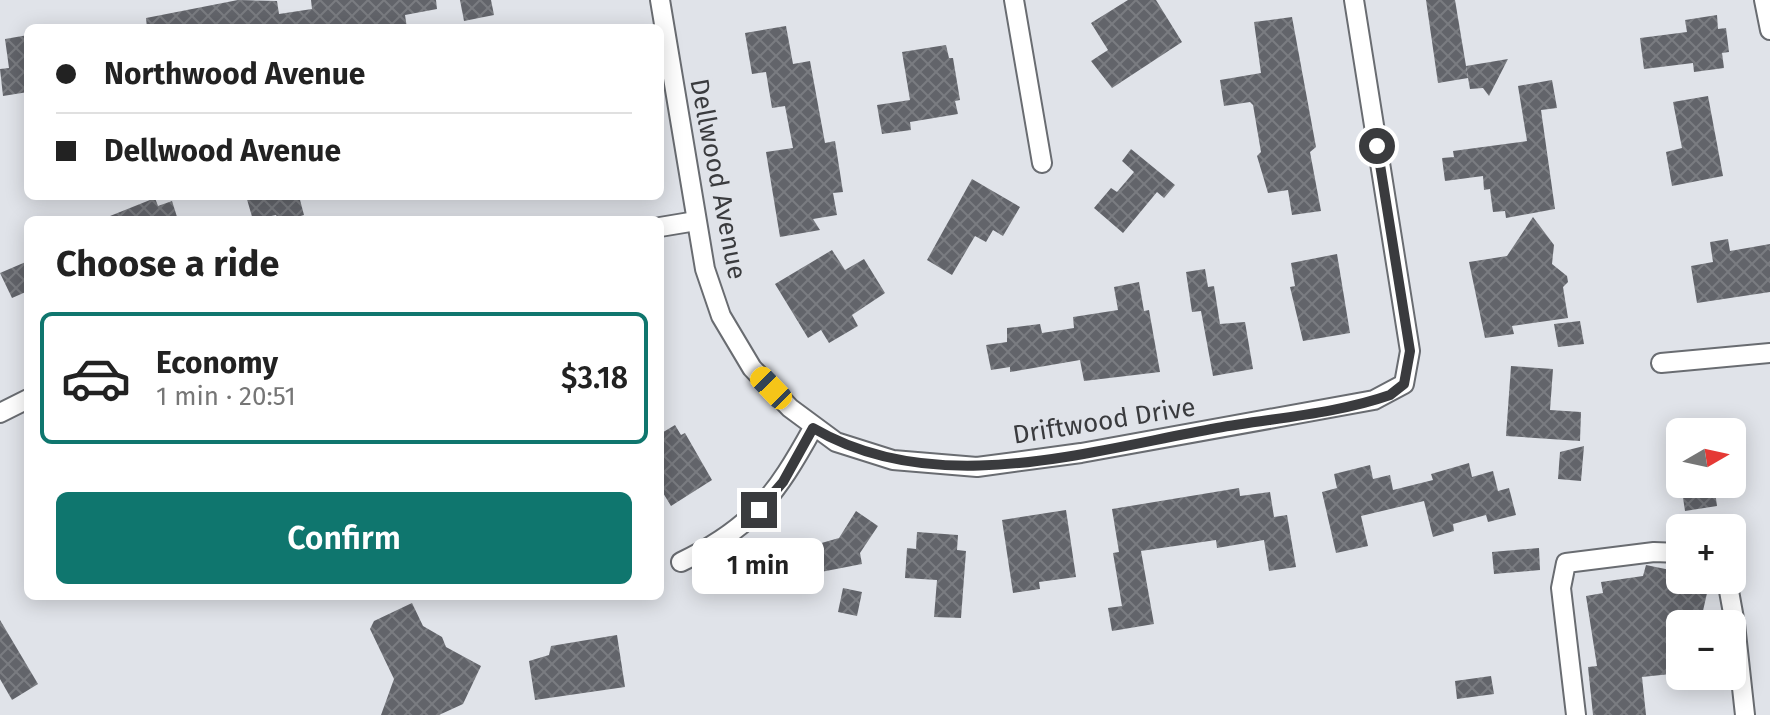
<!DOCTYPE html>
<html lang="en">
<head>
<meta charset="utf-8">
<style>
	:root { --surface:#fff; --page:#f2f2f2; --text:#222; --muted:#767676; --line:#e0e0e0; --accent:#0f766e }
	body { margin:0; font-family:"Fira Sans",sans-serif; background:var(--page); color:var(--text); height:100vh; display:flex; flex-direction:column; font-size:30px; white-space:nowrap }
	* { box-sizing:border-box; margin:0 }
	p { font-size:26px; color:var(--muted) }
	.icon { flex:none; width:44px; height:44px; fill:none; stroke:currentColor; stroke-width:2; stroke-linecap:round; stroke-linejoin:round }
	.map { position:relative; flex:1; overflow:hidden }
	.panel { position:absolute; left:24px; top:216px; width:640px; height:384px; display:flex; flex-direction:column; background:var(--surface); border-radius:12px; box-shadow:0 4px 20px #0003 }
	.panel>* { flex:none }
	.banner { position:absolute; left:24px; top:24px; width:640px; height:176px; border-radius:12px; box-shadow:0 4px 20px #0003; display:grid; align-content:center; height:176px; padding:0 32px; background:var(--surface) }
	.needle { width:52px; rotate:81deg }
	.fabs { position:absolute; left:1666px; top:418px; display:grid; gap:16px }
	.fabs a { display:grid; place-items:center; width:80px; height:80px; border-radius:12px; background:var(--surface); box-shadow:0 4px 20px #0003; font-size:40px }
	.end { position:absolute; width:36px; height:36px; margin:-18px; border:10px solid #3a3b3e; background:#fff; box-shadow:0 0 0 4px #fff }
	.from { border-radius:50% }
	.bubble { position:absolute; height:56px; border-radius:12px; background:var(--surface); box-shadow:0 4px 20px #0003; font-size:26px; font-weight:600; line-height:56px; text-align:center }
	.car { position:absolute; width:24px; height:48px; margin:-24px -12px; border-radius:10px; box-shadow:0 0 6px 2px #0007; background:linear-gradient(#f5c518 24%,#345 0 40%,#f5c518 0 76%,#345 0 86%,#f5c518 0) }
	.banner b { display:flex; align-items:center; gap:28px; height:76px; font-size:30px }
	.banner b+b { border-top:2px solid var(--line) }
	.banner i { width:20px; height:20px; background:var(--text) }
	ul { padding:0; list-style:none }
	li { display:flex; align-items:center; gap:24px; height:132px; margin:0 16px 12px; padding:0 16px; border:4px solid var(--line); border-radius:12px }
	li div { flex:1 }
	li b { display:block; font-size:30px }
	li em { font-style:normal; font-weight:600 }
	li.selected { border-color:var(--accent) }
	li>.icon { width:72px; height:72px; stroke-width:1.5 }
	h2 { padding:0 32px; font-size:36px; line-height:96px }
	.action { display:flex; gap:16px; margin-top:auto; padding:16px 32px }
	.action a { flex:1; height:92px; border-radius:12px; background:var(--accent); color:#fff; font-size:32px; font-weight:600; line-height:92px; text-align:center }
	.map>svg:first-child { display:block }
	.building { fill:url(#building-cross-hatch) }
	.lines { fill:none; stroke-linecap:round; stroke-linejoin:round }
	.minor-casing { stroke:#696c71; stroke-width:22 }
	.minor { stroke:#fff; stroke-width:18 }
	.route { stroke:#3a3b3e; stroke-width:10 }
	.labels { text-anchor:middle; dominant-baseline:central; stroke-width:8; stroke-linejoin:round; paint-order:stroke }
	.street-label { font-size:26px; fill:#3a3b3e; stroke:#e0e3e9 }
</style>
</head>
<body>
<div class="map">
<svg width="1770" height="715" viewBox="0 0 1770 715">
	<defs>
		<pattern id="building-cross-hatch" width="8" height="8" patternUnits="userSpaceOnUse" patternTransform="scale(2)"><rect width="8" height="8" fill="#62646a"/><path d="M0 0l8 8M0 8l8-8" fill="none" stroke="#7a7c81"/></pattern>
	</defs>
	<rect width="100%" height="100%" fill="#e0e3e9"/>
	<g class="building">
		<path d="M238 0 277 1 279 14 312 9 311 0H436L437 9 405 15 407 28H147L146 18Z"/>
		<path d="M460 0H491L494 15 464 21Z"/>
		<path d="M1128 0H1156L1182 42 1112 88 1091 61 1108 50 1091 23Z"/>
		<path d="M1426 0H1455L1468 78 1438 83Z"/>
		<path d="M1717 15 1718 29 1726 28 1729 52 1722 53 1724 68 1694 72 1693 63 1644 69 1640 38 1687 32 1685 20Z"/>
		<path d="M1292 17 1316 147 1310 152 1321 211 1292 215 1288 190 1268 193 1257 156 1261 152 1253 105 1250 102 1224 106 1220 80 1261 73 1254 22Z"/>
		<path d="M786 26 793 64 810 61 825 143 835 141 843 192 833 193 837 215 813 219 820 230 780 237 766 152 793 148 785 106 772 108 766 72 752 74 745 33Z"/>
		<path d="M28 35V92L3 96 0 69 9 68 5 39Z"/>
		<path d="M946 45 949 58H953L960 100 955 101 958 114 910 122 911 130 882 134 877 105 910 100 902 52Z"/>
		<path d="M1508 59 1489 96 1483 88 1470 89 1466 66Z"/>
		<path d="M1552 80 1557 108 1541 110 1555 209 1506 218 1505 211 1493 212 1490 189 1484 190 1483 176 1445 181 1442 158 1454 157 1453 151 1527 141 1518 86Z"/>
		<path d="M1708 96 1723 176 1672 186 1666 152 1682 148 1673 102Z"/>
		<path d="M1131 149 1175 185 1164 198 1157 192 1123 233 1094 208 1111 188 1117 192 1134 172 1122 161Z"/>
		<path d="M972 179 1020 207 1003 236 993 230 986 242 975 236 952 275 927 260Z"/>
		<path d="M246 196H299L304 215 287 220H278L276 215 253 220Z"/>
		<path d="M155 198 158 206 172 201 178 220H100Z"/>
		<path d="M1533 217 1554 245 1552 264 1567 276 1568 282 1563 287 1568 318 1512 326 1514 334 1485 338 1469 262 1507 256Z"/>
		<path d="M1728 239 1730 251 1770 244V292L1697 303 1691 266 1713 262 1710 242Z"/>
		<path d="M832 250 845 270 864 259 885 293 852 315 858 326 829 343 821 330 808 338 775 284Z"/>
		<path d="M1337 254 1350 333 1303 341 1290 287 1295 286 1291 263Z"/>
		<path d="M28 261V291L12 298 0 273Z"/>
		<path d="M1205 269 1208 287 1214 286 1220 324 1245 322 1253 369 1213 376 1201 311 1192 312 1186 272Z"/>
		<path d="M1139 282 1144 311 1149 310 1160 372 1084 381 1080 360 1010 372V367L991 370 986 345 1007 342V328L1040 324 1042 333 1074 328 1073 317 1118 310 1114 287Z"/>
		<path d="M1580 321 1584 344 1558 347 1554 324Z"/>
		<path d="M1511 366 1553 369 1550 410 1581 412 1580 441 1506 436Z"/>
		<path d="M675 425 681 435 685 433 712 480 671 506 660 488V434Z"/>
		<path d="M1584 446 1581 481 1558 479 1560 452Z"/>
		<path d="M1469 463 1472 477 1493 471 1498 491 1509 488 1516 515 1488 522 1486 515 1453 524 1454 531 1433 537 1424 501 1361 516 1368 546 1336 553 1322 492 1337 488 1334 474 1370 465 1373 479 1390 475 1393 490 1433 480 1431 474Z"/>
		<path d="M1681 484H1714L1717 506 1685 511Z"/>
		<path d="M1239 488 1240 496 1270 492 1274 517 1287 515 1296 567 1269 571 1264 540 1217 548 1216 540 1141 551 1154 624 1112 631 1108 608 1122 606 1113 553 1119 552 1112 509Z"/>
		<path d="M1066 510 1076 577 1039 582 1040 589 1013 593 1002 520Z"/>
		<path d="M856 511 878 526 860 553 862 564 795 577 790 552 839 538Z"/>
		<path d="M917 532 958 535 957 550 966 551 961 618 934 617 937 580 905 578 907 548 916 549Z"/>
		<path d="M1539 548 1540 570 1494 574 1492 552Z"/>
		<path d="M1646 565 1680 572V580H1710L1700 624H1680V673L1642 677 1646 715H1593L1588 667 1597 666 1586 596 1603 593 1601 582 1643 576Z"/>
		<path d="M843 588 862 592 857 616 838 612Z"/>
		<path d="M412 603 423 626 442 637 446 647 481 666 463 704 439 715H381L394 679 370 629 374 621Z"/>
		<path d="M0 620 38 684 12 700 0 679Z"/>
		<path d="M617 635 625 687 535 700 529 661 549 655 551 646Z"/>
		<path d="M1491 676 1494 694 1457 699 1455 681Z"/>
	</g>
	<g class="lines">
		<defs>
			<g id="minor">
				<path d="M660 0 705 269 721 316 752 368 790 408 836 442 893 460 977 467 1081 453 1374 400 1404 384 1410 351 1354 0"/>
				<path d="M1014 0 1042 163"/>
				<path d="M1764 0 1770 30"/>
				<path d="M660 227 696 221"/>
				<path d="M1661 363 1770 353"/>
				<path d="M0 413 28 399"/>
				<path d="M681 562C752 528 776 495 813 428"/>
				<path d="M1727 580 1735 624 1745 715"/>
				<path d="M1576 715 1561 588 1566 563 1654 552 1680 553"/>
			</g>
		</defs>
		<use href="#minor" class="minor-casing"/>
		<use href="#minor" class="minor"/>
	</g>
	<g class="lines">
		<path class="route" d="M759 510 783 482 813 428C936 500 1087 451 1217 428 1273 418 1336 414 1390 395L1404 384 1410 351 1377 146"/>
	</g>
	<g class="labels">
		<g class="street-label">
			<text transform="translate(718 179) rotate(79)">Dellwood Avenue</text>
			<text transform="translate(1104 421) rotate(-9)">Driftwood Drive</text>
		</g>
	</g>
</svg>
<div class="fabs">
<a><svg class="needle" viewBox="-14 -14 28 28"><path d="M0-13l5 13h-10z" fill="#e53935"/><path d="M0 13l5-13h-10z" fill="#767676"/></svg></a>
<a>+</a>
<a>−</a>
</div>
<i class="end from" style="left:1377px;top:146px"></i>
<i class="end" style="left:759px;top:510px"></i>
<div class="bubble" style="left:692px;top:538px;width:132px">1 min</div>
<i class="car" style="left:771px;top:388px;rotate:316deg"></i>
<div class="banner">
<b><i class="from"></i>Northwood Avenue</b>
<b><i></i>Dellwood Avenue</b>
</div>
<section class="panel">
<h2>Choose a ride</h2>
<ul>
<li class="selected"><svg class="icon" aria-label="car" viewBox="0 0 24 24"><path d="M5 17H2v-5l4-1 3-4h7l3 4 3 1v5h-3M9 17h6M6 11h13"/><circle cx="7" cy="17" r="2"/><circle cx="17" cy="17" r="2"/></svg><div><b>Economy</b><p>1 min · 20:51</p></div><em>$3.18</em></li>
</ul>
<div class="action"><a>Confirm</a></div>
</section>
</div>
</body>
</html>
